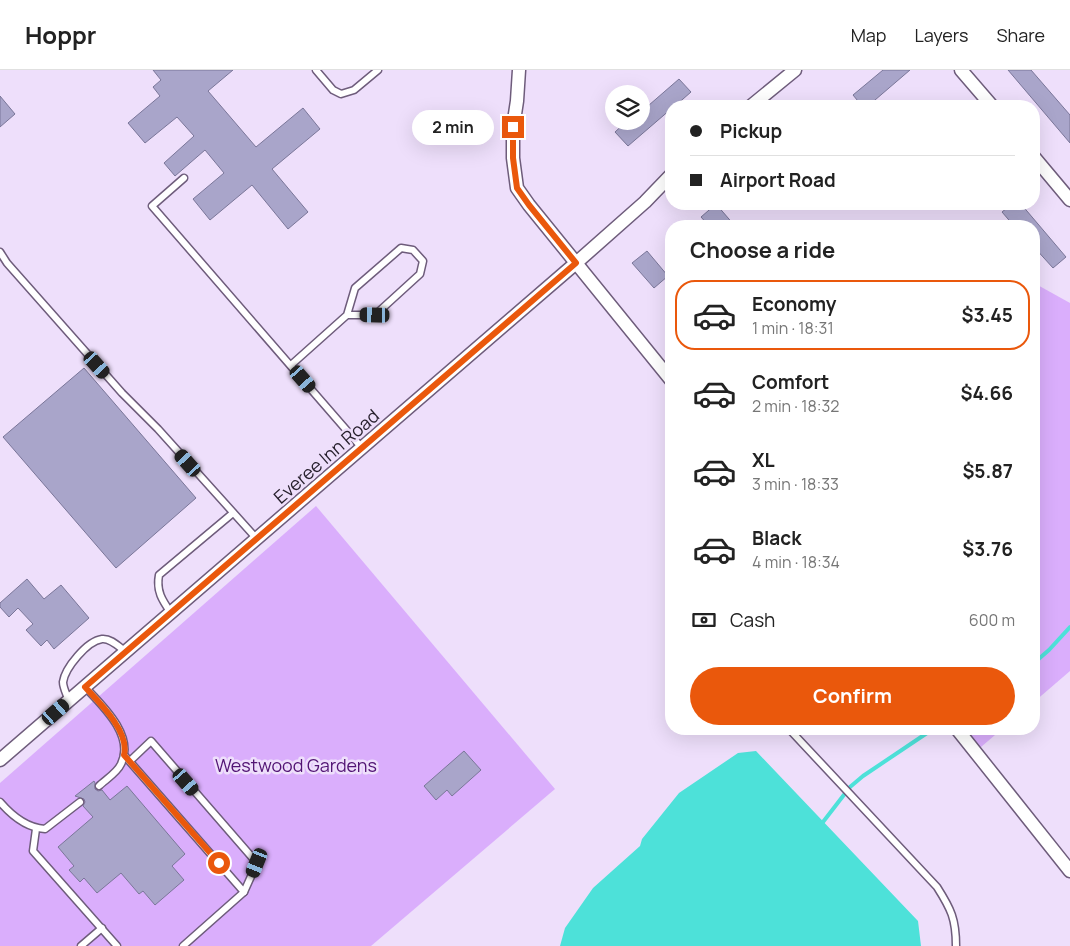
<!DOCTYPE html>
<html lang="en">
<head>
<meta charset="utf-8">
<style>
	:root { --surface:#fff; --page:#f6f6f6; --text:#222; --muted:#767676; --line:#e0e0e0; --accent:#ea580c }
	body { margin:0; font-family:Manrope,sans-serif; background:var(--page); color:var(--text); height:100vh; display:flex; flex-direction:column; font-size:19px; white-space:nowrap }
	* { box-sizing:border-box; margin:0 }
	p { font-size:16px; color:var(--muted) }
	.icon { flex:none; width:28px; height:28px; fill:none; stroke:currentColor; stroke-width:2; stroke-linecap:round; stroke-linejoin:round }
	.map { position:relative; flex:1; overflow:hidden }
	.details { position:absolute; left:665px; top:150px; width:375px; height:515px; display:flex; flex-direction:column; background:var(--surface); border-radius:20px; box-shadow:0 5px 20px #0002 }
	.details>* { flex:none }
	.guide { position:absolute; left:665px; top:30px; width:375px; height:110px; border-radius:20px; box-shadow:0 5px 20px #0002; display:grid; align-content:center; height:110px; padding:0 25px; background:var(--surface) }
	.tools { position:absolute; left:605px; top:15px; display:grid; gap:10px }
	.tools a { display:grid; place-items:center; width:45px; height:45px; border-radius:50%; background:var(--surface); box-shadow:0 5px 20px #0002; font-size:25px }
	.end { position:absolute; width:22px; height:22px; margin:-11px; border:6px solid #ea580c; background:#fff; box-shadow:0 0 0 2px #fff }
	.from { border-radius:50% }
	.bubble { position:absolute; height:35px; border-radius:18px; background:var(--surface); box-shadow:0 5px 20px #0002; font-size:16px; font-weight:700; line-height:35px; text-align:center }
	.car { position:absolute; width:15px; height:30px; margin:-15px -8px; border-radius:6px; box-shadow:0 0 4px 1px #0007; background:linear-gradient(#222 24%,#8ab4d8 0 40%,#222 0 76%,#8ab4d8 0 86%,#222 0) }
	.guide b { display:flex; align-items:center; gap:18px; height:48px; font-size:19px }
	.guide b+b { border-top:1px solid var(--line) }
	.guide i { width:12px; height:12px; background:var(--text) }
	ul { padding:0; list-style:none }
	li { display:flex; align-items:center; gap:15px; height:70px; margin:0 10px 8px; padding:0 15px; border:2px solid transparent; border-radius:20px }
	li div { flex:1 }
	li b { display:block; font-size:19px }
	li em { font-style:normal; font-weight:700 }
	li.selected { border-color:var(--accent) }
	li>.icon { width:45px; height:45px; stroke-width:1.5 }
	h2 { padding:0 25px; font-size:22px; line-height:60px }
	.pay { display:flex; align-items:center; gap:12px; height:55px; padding:0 25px; font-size:19px }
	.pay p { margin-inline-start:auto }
	.action { display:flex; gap:10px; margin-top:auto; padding:10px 25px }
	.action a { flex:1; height:58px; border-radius:30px; background:var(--accent); color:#fff; font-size:20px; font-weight:700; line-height:58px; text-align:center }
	header { display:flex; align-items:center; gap:30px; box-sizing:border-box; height:70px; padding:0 25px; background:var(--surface); border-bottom:1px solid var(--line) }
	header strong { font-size:24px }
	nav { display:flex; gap:28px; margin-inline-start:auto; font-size:18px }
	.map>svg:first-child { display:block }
	.green { fill:#daaefc }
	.water { fill:#4de1d9 }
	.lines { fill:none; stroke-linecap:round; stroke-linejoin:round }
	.stream { stroke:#4de1d9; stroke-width:4 }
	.building { fill:#a9a5ca; stroke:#7a7699 }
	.lane-casing { stroke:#6e5c7b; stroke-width:9 }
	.street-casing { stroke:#6e5c7b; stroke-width:15 }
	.lane { stroke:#fff; stroke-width:6 }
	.street { stroke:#fff; stroke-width:12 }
	.route { stroke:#ea580c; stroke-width:6 }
	.labels { text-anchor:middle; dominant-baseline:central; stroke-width:5; stroke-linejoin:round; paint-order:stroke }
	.street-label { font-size:18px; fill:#251e2b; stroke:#eedffb }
	.park-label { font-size:18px; fill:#521474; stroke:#eedffb }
</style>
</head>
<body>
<header>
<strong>Hoppr</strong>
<nav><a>Map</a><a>Layers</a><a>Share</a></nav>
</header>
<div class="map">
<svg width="1070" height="876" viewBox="0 0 1070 876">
	<rect width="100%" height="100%" fill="#eedffb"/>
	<g class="green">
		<path d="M1034 213 1070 233V601L1034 632Z"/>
		<path d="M316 436 555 719 371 876H0V713Z"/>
		<path d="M955 659H1002L974 683Z"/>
	</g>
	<path class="water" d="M756 681 918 851 921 876H560L565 858 593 818 640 776 642 769 679 723 738 683Z"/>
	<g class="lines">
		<g class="stream">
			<path d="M1034 593 1049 580 1070 557"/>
			<path d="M823 752 850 717 863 706 933 659"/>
		</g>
	</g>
	<g class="building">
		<path d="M153 0H233L208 21 256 77 303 38 320 59 272 99 308 142 288 159 252 115 210 150 193 129 224 103 205 80 175 106 164 93 194 66 177 47 145 73 128 53 160 26 153 17 161 10Z"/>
		<path d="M883 0H910L868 36H862L853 25Z"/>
		<path d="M1008 0H1031L1070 45V73Z"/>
		<path d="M679 9 691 22 675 36H671V39L628 76 615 62 627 51H641V42Z"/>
		<path d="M0 26 15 44 0 57Z"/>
		<path d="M716 134 735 156H709L701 147Z"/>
		<path d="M1012 134H1021L1066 187 1053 198 1034 177V156H1014L1002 142Z"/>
		<path d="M647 181 668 206 654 218 632 193Z"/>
		<path d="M84 298 196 428 116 498 3 367Z"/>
		<path d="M27 509 44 529 61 515 89 548 54 579 47 570 41 576 26 560 33 554 18 538 9 547 0 537V533Z"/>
		<path d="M464 681 481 700 452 726 447 720 436 730 424 716Z"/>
		<path d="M94 711 95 713V719L98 721 102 720 110 730 127 716 185 784 172 796 184 810 155 835 143 821 139 824 121 803 97 823 84 808 80 812 69 800 74 796 58 777 93 747 83 736 85 732 84 729 75 726Z"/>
	</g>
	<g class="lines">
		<defs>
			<g id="lane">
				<path d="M316 0 333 20 341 24 354 20 378 0"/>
				<path d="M184 108 152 136 362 378"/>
				<path d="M0 182 7 193 122 323 158 359 257 469"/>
				<path d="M291 295 347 245 355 218 401 178 413 180 423 191 420 204 375 245H347"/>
				<path d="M171 543C162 530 156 521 159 505L233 443"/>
				<path d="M85 617C103 636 135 666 121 694 117 703 105 710 99 716"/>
				<path d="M69 631C67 625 63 618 63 612 65 598 87 571 102 569 111 568 119 577 126 582"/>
				<path d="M789 659 937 817C951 839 956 849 956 876"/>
				<path d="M124 685 244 822 183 876"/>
				<path d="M130 691 151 671 257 793 244 822"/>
				<path d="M0 732C12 746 27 758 45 759L80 732"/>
				<path d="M36 759 33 781 117 876"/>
				<path d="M81 876 102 858"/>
			</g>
			<g id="street">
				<path d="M519 0 517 31 513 57V88L517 118 529 135 671 310"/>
				<path d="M961 0 992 36"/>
				<path d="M751 36 795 0"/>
				<path d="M1034 87 1070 130"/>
				<path d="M957 659 1070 801"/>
				<path d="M0 690 576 193 645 132 671 105"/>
			</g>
		</defs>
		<use href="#lane" class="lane-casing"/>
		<use href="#street" class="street-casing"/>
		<use href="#lane" class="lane"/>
		<use href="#street" class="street"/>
	</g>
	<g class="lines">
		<path class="route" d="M219 793 124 685C130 662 99 632 85 617L576 193 529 135 517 118 513 88V57"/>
	</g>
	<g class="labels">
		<g class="street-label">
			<text transform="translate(326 386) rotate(-41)">Everee Inn Road</text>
		</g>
		<g class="park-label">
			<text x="296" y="695">Westwood Gardens</text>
		</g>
	</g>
</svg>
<div class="tools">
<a><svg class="icon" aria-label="layers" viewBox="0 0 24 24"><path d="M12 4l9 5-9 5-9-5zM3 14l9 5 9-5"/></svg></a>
</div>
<i class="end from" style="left:219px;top:793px"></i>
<i class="end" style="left:513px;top:57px"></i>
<div class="bubble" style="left:412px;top:40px;width:82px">2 min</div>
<i class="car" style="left:375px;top:245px;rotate:271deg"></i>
<i class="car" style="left:97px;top:295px;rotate:138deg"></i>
<i class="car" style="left:303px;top:309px;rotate:139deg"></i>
<i class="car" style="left:188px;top:393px;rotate:318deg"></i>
<i class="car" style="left:56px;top:642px;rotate:49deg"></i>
<i class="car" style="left:186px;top:712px;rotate:139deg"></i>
<i class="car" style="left:257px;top:793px;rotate:202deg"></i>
<div class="guide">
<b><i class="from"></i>Pickup</b>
<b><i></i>Airport Road</b>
</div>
<section class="details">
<h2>Choose a ride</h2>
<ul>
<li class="selected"><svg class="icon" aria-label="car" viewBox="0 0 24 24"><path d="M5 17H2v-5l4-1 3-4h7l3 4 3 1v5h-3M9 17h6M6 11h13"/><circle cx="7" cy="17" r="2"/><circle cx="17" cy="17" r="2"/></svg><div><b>Economy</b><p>1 min · 18:31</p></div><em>$3.45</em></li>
<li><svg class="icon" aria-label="car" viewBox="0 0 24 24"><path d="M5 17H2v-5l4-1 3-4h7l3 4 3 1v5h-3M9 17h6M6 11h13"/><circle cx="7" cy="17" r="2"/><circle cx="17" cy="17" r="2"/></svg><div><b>Comfort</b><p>2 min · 18:32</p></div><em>$4.66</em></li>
<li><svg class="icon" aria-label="car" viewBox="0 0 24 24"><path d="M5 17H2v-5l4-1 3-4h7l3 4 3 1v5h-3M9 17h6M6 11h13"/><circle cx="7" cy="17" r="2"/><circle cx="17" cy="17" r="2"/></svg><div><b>XL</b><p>3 min · 18:33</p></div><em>$5.87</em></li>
<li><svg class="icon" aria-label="car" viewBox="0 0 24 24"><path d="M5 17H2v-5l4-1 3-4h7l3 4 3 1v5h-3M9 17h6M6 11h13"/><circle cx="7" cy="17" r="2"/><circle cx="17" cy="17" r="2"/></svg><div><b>Black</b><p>4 min · 18:34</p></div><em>$3.76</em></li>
</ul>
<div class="pay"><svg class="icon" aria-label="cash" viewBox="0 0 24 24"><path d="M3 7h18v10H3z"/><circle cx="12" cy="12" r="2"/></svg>Cash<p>600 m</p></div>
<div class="action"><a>Confirm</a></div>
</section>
</div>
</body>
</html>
